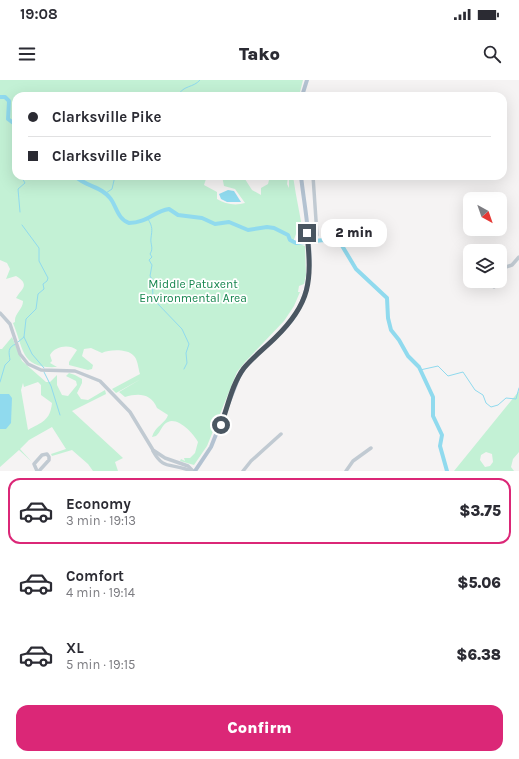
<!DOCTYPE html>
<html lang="en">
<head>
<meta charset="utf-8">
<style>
	:root { --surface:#fff; --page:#f7f7f7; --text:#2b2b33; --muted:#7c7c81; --line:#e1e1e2; --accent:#db2777 }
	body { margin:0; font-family:Karla,sans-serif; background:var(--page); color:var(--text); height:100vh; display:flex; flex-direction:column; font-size:15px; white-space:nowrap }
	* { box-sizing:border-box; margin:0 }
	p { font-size:13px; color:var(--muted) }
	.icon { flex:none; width:22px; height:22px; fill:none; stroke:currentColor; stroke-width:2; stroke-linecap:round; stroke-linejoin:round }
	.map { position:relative; height:391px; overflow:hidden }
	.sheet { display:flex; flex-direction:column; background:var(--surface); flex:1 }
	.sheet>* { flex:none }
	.guide { position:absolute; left:12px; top:12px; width:495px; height:88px; border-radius:12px; box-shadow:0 4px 16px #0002; display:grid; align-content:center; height:88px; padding:0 16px; background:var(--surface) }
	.needle { width:26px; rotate:140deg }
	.controls { position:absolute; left:463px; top:112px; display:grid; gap:8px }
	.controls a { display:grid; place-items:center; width:44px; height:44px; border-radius:8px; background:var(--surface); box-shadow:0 4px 16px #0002; font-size:20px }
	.end { position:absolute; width:18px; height:18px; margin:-9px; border:5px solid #4a5661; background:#fff; box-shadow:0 0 0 2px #fff }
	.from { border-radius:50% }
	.bubble { position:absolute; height:28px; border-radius:12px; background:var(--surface); box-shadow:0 4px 16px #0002; font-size:13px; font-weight:800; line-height:28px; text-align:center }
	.guide b { display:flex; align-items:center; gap:14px; height:38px; font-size:15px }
	.guide b+b { border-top:1px solid var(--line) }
	.guide i { width:10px; height:10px; background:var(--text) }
	ul { padding:7px 0 0; list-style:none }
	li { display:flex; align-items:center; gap:12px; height:66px; margin:0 8px 6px; padding:0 8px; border:2px solid transparent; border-radius:12px }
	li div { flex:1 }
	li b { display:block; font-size:15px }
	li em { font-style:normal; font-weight:800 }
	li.current { border-color:var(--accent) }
	li>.icon { width:36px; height:36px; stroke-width:1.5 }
	.cta { display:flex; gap:8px; margin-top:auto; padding:8px 16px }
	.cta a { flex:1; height:46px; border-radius:12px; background:var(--accent); color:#fff; font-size:16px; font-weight:800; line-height:46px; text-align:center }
	.status { display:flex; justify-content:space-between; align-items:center; height:28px; padding:0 20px; background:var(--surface); direction:ltr }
	.status svg { height:11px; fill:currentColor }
	header { display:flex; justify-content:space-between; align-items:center; height:52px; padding:0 16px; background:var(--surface); font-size:18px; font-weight:800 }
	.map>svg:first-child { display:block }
	.green { fill:#c3f1d5; fill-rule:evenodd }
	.water { fill:#90daee }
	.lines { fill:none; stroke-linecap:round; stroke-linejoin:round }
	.stream { stroke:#90daee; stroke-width:1 }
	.river { stroke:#90daee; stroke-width:4 }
	.minor { stroke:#c1cad2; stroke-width:3.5 }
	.major { stroke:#b3c2d1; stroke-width:4 }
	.route { stroke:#4a5661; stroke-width:5 }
	.labels { text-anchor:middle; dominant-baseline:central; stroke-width:3.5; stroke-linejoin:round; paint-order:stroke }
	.park-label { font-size:12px; fill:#17864f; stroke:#fff }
</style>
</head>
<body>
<div class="status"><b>19:08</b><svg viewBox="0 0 49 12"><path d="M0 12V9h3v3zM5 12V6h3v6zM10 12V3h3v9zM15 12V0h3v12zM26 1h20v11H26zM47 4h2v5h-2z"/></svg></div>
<header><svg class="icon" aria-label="menu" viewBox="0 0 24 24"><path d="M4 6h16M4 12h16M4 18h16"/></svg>Tako<svg class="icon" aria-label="search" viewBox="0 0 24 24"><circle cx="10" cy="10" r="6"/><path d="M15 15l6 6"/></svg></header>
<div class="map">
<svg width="519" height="391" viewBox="0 0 519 391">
	<rect width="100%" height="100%" fill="#f5f3f3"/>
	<g class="green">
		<path d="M0 0H303L299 16H16V96H207L204 105 217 112V119C225 124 235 126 245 123L235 109 224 106 222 96H243L252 110 261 115V108L268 104 269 100 266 96H288L287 104 289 108V96H293C296 118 301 138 304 160L296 154 293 162 305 166 306 195 304 204 299 206 298 212H300L294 226 284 241 245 282 237 292 207 366 194 385 180 381 181 379 185 381 184 378H190L195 373 198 362C194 354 178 337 168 342 162 344 161 352 156 356L152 357C155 346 166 343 168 335L157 328C151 313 138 313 125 317L119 312 141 299 116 313 112 309 140 294C138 288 138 279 133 275 128 269 109 269 102 273L91 268 84 269 82 276 93 285 92 289 88 290 69 285V282L77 270C69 264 55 266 50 275L52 281 50 283 57 287C21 289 24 270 13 243L15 242C14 233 23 230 23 221L16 218C21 209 31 205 16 196L6 199 10 189 7 183 0 180Z"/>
		<path d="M12 257 22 281 46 302H50L57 295V305L62 315 68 316 77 305 76 301 66 296 69 293 75 295 82 299V303L77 313 81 319 88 320 105 310 106 314 72 331 123 378 115 382 118 391H93L88 384 72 370 52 376 51 374 66 369 52 347 29 360 20 369 32 382 19 370 0 387V269H2ZM38 302 41 305V315L52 323C50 341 42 342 28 350L21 310 23 303 24 307Z"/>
		<path d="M519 311V372L513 379 511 387 514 391H454ZM486 372 492 374 493 382 490 386 485 387 480 380 481 375Z"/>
	</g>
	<g class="water">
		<path d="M228 110 234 111 241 122H227L221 119 219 114Z"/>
		<path d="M0 314H9L12 318 11 343 6 349H0Z"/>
	</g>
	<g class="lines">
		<g class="stream">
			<path d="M178 16C182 5 194 8 200 0"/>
			<path d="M106 113 112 109 115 96"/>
			<path d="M20 132 18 109 25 103 21 96"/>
			<path d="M148 139C153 147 152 150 151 158 150 164 154 168 150 174L152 177 149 180 152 185 150 196 152 199 153 216 157 223 182 249 189 264 186 273 187 283 184 289"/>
			<path d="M24 257 32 274 44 288"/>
			<path d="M18 262 24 257 26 239 36 229 38 214 44 209 43 204 47 201 48 198 39 181V168L22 145"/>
			<path d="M420 290 438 286 448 296 463 292 475 310 483 315 486 323 491 327 498 325 506 318 516 319 519 308"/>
			<path d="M44 292 51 306 60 335"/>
			<path d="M0 302 5 285 10 280C9 273 7 267 16 264"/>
		</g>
		<g class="river">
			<path d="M0 17H5L9 21 8 39 16 45"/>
			<path d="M75 96C86 107 101 106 110 118 116 125 118 140 129 143 147 143 154 131 169 129L178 135 202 138 215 144 229 142 248 150 267 147 274 148 288 155 290 160 296 163 324 160 341 164 356 189 387 218 388 238 391 250 399 260 408 276 419 287 433 317V336L442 355 440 366 447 391"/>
		</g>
		<g class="minor">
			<path d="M313 96 317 155"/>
			<path d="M500 189 512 185 519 177"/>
			<path d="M494 201V207"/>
			<path d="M0 233 10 244 20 274 28 284 41 290 75 291 100 301 130 332 153 370 165 378 188 386 193 391"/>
			<path d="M153 371C164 391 170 382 191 391"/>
			<path d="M37 391 34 384 42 375 47 374 49 377V380L39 391"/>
			<path d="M243 391 251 381 281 354"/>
			<path d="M346 391 353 381 371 368"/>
		</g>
		<g class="major">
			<path d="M302 16 307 0"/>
			<path d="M195 391 211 367 240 294C253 274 275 261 291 241 322 202 306 143 301 96"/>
		</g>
	</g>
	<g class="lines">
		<path class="route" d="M221 345C228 326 232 304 244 288 253 277 265 268 275 258 311 223 312 201 307 153"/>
	</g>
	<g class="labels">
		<g class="park-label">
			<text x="193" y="204">Middle Patuxent<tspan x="193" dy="14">Environmental Area</tspan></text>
		</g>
	</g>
</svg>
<div class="controls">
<a><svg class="needle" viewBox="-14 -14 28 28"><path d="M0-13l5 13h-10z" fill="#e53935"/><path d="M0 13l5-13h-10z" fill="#7c7c81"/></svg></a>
<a><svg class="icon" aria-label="layers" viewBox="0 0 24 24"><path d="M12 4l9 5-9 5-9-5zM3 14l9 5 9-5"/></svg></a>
</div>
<i class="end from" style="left:221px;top:345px"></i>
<i class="end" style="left:307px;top:153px"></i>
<div class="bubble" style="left:321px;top:139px;width:66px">2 min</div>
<div class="guide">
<b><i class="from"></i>Clarksville Pike</b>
<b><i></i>Clarksville Pike</b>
</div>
</div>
<section class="sheet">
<ul>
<li class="current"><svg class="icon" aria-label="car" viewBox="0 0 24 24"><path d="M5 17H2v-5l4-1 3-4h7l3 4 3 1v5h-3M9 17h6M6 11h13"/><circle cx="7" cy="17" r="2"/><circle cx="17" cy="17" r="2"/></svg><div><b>Economy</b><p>3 min · 19:13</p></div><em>$3.75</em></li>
<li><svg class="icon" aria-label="car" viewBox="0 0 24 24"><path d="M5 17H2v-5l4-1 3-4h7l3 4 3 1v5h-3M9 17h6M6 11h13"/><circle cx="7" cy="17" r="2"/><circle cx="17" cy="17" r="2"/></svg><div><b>Comfort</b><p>4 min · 19:14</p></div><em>$5.06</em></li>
<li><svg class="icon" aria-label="car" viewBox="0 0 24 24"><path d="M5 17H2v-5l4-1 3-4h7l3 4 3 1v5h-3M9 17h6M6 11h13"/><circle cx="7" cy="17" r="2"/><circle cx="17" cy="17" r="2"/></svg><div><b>XL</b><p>5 min · 19:15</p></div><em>$6.38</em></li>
</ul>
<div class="cta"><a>Confirm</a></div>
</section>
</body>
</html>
